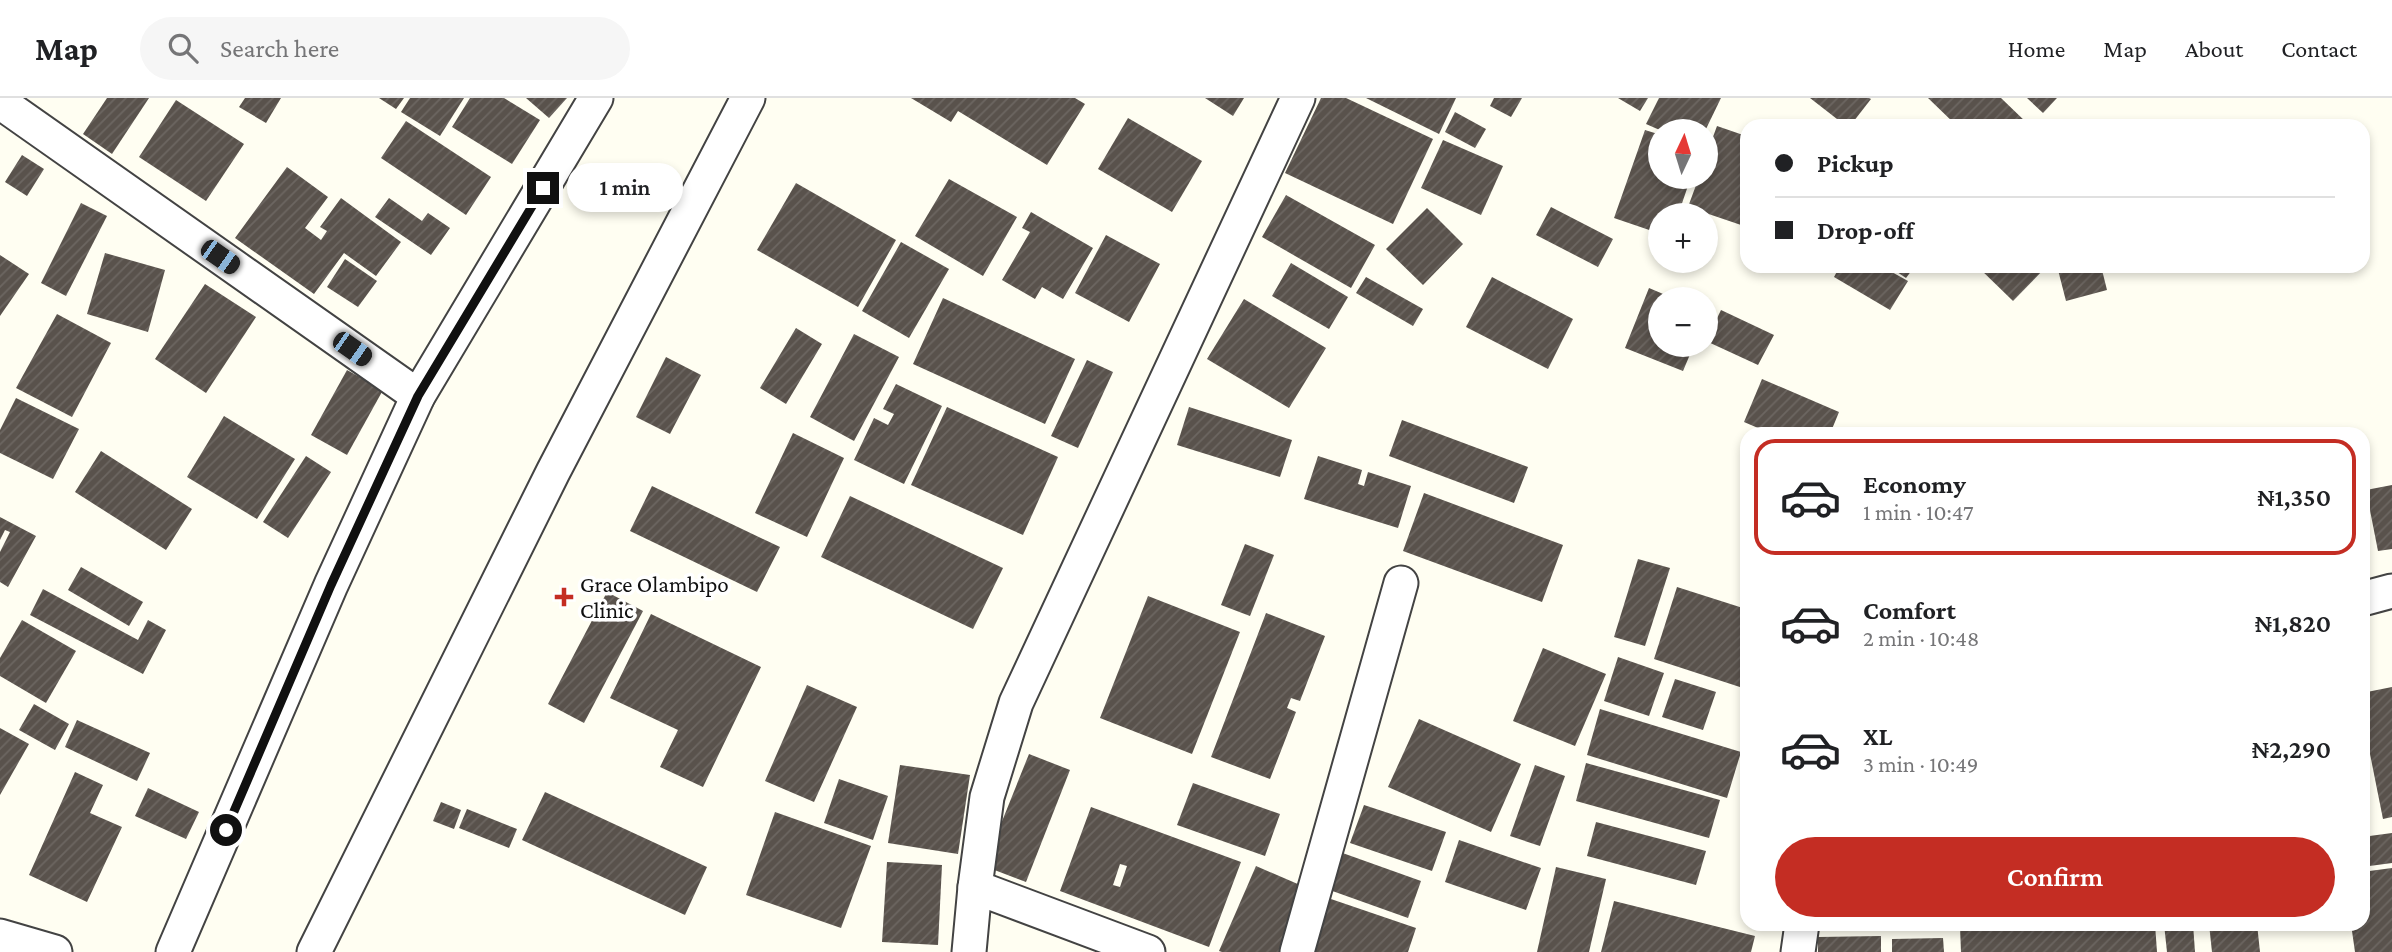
<!DOCTYPE html>
<html lang="en">
<head>
<meta charset="utf-8">
<style>
	:root { --surface:#fff; --page:#f6f6f6; --text:#202124; --muted:#757577; --line:#e0e0e0; --accent:#c42d23 }
	body { margin:0; font-family:"Crimson Pro",serif; background:var(--page); color:var(--text); height:100vh; display:flex; flex-direction:column; font-size:26px; white-space:nowrap }
	* { box-sizing:border-box; margin:0 }
	p { font-size:23px; color:var(--muted) }
	.icon { flex:none; width:38px; height:38px; fill:none; stroke:currentColor; stroke-width:2; stroke-linecap:round; stroke-linejoin:round }
	.map { position:relative; flex:1; overflow:hidden }
	.drawer { position:absolute; left:1740px; top:329px; width:630px; height:504px; display:flex; flex-direction:column; background:var(--surface); border-radius:21px; box-shadow:0 4px 10px #0003 }
	.drawer>* { flex:none }
	.banner { position:absolute; left:1740px; top:21px; width:630px; height:154px; border-radius:21px; box-shadow:0 4px 10px #0003; display:grid; align-content:center; height:154px; padding:0 35px; background:var(--surface) }
	.needle { width:46px; rotate:4deg }
	.buttons { position:absolute; left:1648px; top:21px; display:grid; gap:14px }
	.buttons a { display:grid; place-items:center; width:70px; height:70px; border-radius:50%; background:var(--surface); box-shadow:0 4px 10px #0003; font-size:35px }
	.end { position:absolute; width:32px; height:32px; margin:-16px; border:9px solid #101010; background:#fff; box-shadow:0 0 0 4px #fff }
	.from { border-radius:50% }
	.bubble { position:absolute; height:49px; border-radius:24px; background:var(--surface); box-shadow:0 4px 10px #0003; font-size:23px; font-weight:600; line-height:49px; text-align:center }
	.car { position:absolute; width:21px; height:42px; margin:-21px -10px; border-radius:9px; box-shadow:0 0 5px 2px #0007; background:linear-gradient(#222 24%,#8ab4d8 0 40%,#222 0 76%,#8ab4d8 0 86%,#222 0) }
	.banner b { display:flex; align-items:center; gap:24px; height:66px; font-size:26px }
	.banner b+b { border-top:2px solid var(--line) }
	.banner i { width:18px; height:18px; background:var(--text) }
	ul { padding:12px 0 0; list-style:none }
	li { display:flex; align-items:center; gap:21px; height:116px; margin:0 14px 10px; padding:0 21px; border:4px solid transparent; border-radius:21px }
	li div { flex:1 }
	li b { display:block; font-size:26px }
	li em { font-style:normal; font-weight:600 }
	li.selected { border-color:var(--accent) }
	li>.icon { width:63px; height:63px; stroke-width:1.5 }
	.primary-button { display:flex; gap:14px; margin-top:auto; padding:14px 35px }
	.primary-button a { flex:1; height:80px; border-radius:42px; background:var(--accent); color:#fff; font-size:28px; font-weight:600; line-height:80px; text-align:center }
	header { display:flex; align-items:center; gap:42px; box-sizing:border-box; height:98px; padding:0 35px; background:var(--surface); border-bottom:2px solid var(--line) }
	header strong { font-size:33px }
	nav { display:flex; gap:38px; margin-inline-start:auto; font-size:24px }
	.search { width:490px; height:63px; background:var(--page); display:flex; align-items:center; gap:18px; box-sizing:border-box; padding:0 24px; border-radius:38px; color:var(--muted); font-size:26px }
	.map>svg:first-child { display:block }
	.building { fill:url(#building-hatch); fill-rule:evenodd }
	.lines { fill:none; stroke-linecap:round; stroke-linejoin:round }
	.street-casing { stroke:#434343; stroke-width:37 }
	.street { stroke:#fff; stroke-width:33 }
	.route { stroke:#101010; stroke-width:9 }
	.poi-dot { fill:#c42d23; stroke:#fff; stroke-width:2.5 }
	.labels { text-anchor:middle; dominant-baseline:central; stroke-width:7; stroke-linejoin:round; paint-order:stroke }
	.poi-label { font-size:23px; fill:#101010; stroke:#fff; text-anchor:start }
</style>
</head>
<body>
<header>
<strong>Map</strong>
<div class="search"><svg class="icon" aria-label="search" viewBox="0 0 24 24"><circle cx="10" cy="10" r="6"/><path d="M15 15l6 6"/></svg>Search here</div>
<nav><a>Home</a><a>Map</a><a>About</a><a>Contact</a></nav>
</header>
<div class="map">
<svg width="2392" height="854" viewBox="0 0 2392 854">
	<defs>
		<pattern id="building-hatch" width="6" height="6" patternUnits="userSpaceOnUse" patternTransform="scale(1.75)"><rect width="6" height="6" fill="#59524c"/><path d="M-1 1l2-2M0 6l6-6M5 7l2-2" fill="none" stroke="#6c6661"/></pattern>
	</defs>
	<rect width="100%" height="100%" fill="#fffef2"/>
	<g class="building">
		<path d="M107 0H149L112 56 83 36Z"/>
		<path d="M245 0H281L266 25 239 9Z"/>
		<path d="M379 0H404L396 11Z"/>
		<path d="M410 0H464L440 38 401 14Z"/>
		<path d="M470 0H504L540 22 512 66 452 29Z"/>
		<path d="M526 0H567L549 20Z"/>
		<path d="M911 0H1075L1085 6 1047 67 958 13 951 24Z"/>
		<path d="M1205 0H1244L1233 18Z"/>
		<path d="M1321 0H1346L1433 41 1393 126 1285 75Z"/>
		<path d="M1366 0H1456L1439 36Z"/>
		<path d="M1494 0H1522L1511 19 1490 8Z"/>
		<path d="M1618 0H1648L1640 13Z"/>
		<path d="M1659 0H1721L1705 33H1662L1646 26Z"/>
		<path d="M1810 0H1869L1871 1 1850 28H1846Z"/>
		<path d="M1928 0H2001L2028 26 2025 28H1957Z"/>
		<path d="M2027 0H2057L2043 15Z"/>
		<path d="M176 2 244 46 206 103 139 59Z"/>
		<path d="M1455 14 1486 31 1475 50 1445 34Z"/>
		<path d="M1128 20 1202 63 1172 114 1098 71Z"/>
		<path d="M406 23 491 79 466 117 381 60Z"/>
		<path d="M1717 28 1746 38V111L1741 127 1688 109 1699 79H1706V58Z"/>
		<path d="M1645 32 1661 37V79H1691L1678 117H1661V136L1614 120Z"/>
		<path d="M1443 42 1503 68 1481 117 1421 90Z"/>
		<path d="M22 57 44 71 27 98 5 84Z"/>
		<path d="M287 69 328 99 305 130 321 142 327 133 320 129 341 100 401 144 376 178 344 155 314 196 235 140Z"/>
		<path d="M949 81 1017 119 983 178 915 138Z"/>
		<path d="M796 85 896 142 858 209 757 152Z"/>
		<path d="M1286 97 1375 147 1351 190 1262 139Z"/>
		<path d="M389 100 422 123 428 115 450 130 431 157 375 119Z"/>
		<path d="M81 105 107 118 66 198 41 185Z"/>
		<path d="M1551 109 1613 141 1598 169 1536 137Z"/>
		<path d="M1427 110 1463 146 1423 187 1386 151Z"/>
		<path d="M1031 114 1093 150 1063 201 1042 189 1035 201 1002 182 1030 134 1022 130Z"/>
		<path d="M1106 137 1160 166 1129 224 1075 195Z"/>
		<path d="M901 144 949 171 909 240 862 213Z"/>
		<path d="M105 155 165 172 148 234 87 216Z"/>
		<path d="M0 157 29 176 0 218Z"/>
		<path d="M345 161 377 183 358 209 327 189Z"/>
		<path d="M1291 165 1348 199 1329 231 1272 198Z"/>
		<path d="M1840 168H1881L1908 183 1890 212 1834 179Z"/>
		<path d="M1888 168H1915L1906 180Z"/>
		<path d="M1977 168H2047L2013 203Z"/>
		<path d="M2057 168H2101L2107 192 2066 203Z"/>
		<path d="M1366 179 1423 211 1413 228 1356 195Z"/>
		<path d="M1492 179 1573 221 1548 271 1466 229Z"/>
		<path d="M205 186 256 219 206 295 155 261Z"/>
		<path d="M1649 190 1675 201H1661V247H1694L1683 273 1625 250Z"/>
		<path d="M943 200 1075 261 1045 326 913 266Z"/>
		<path d="M1244 201 1326 250 1289 310 1207 261Z"/>
		<path d="M1721 212 1774 237 1758 267 1706 243Z"/>
		<path d="M57 216 111 245 72 319 16 290Z"/>
		<path d="M796 230 822 246 786 306 760 290Z"/>
		<path d="M854 236 899 259 854 343 810 319Z"/>
		<path d="M666 259 701 277 670 336 636 319Z"/>
		<path d="M1087 262 1113 274 1078 350 1051 338Z"/>
		<path d="M347 272 383 292 347 357 311 337Z"/>
		<path d="M1762 281 1839 314 1830 336H1772L1744 324Z"/>
		<path d="M896 286 942 308 904 386 854 362 874 320 888 327 894 316 883 311Z"/>
		<path d="M16 300 79 331 53 381 0 355V332Z"/>
		<path d="M947 309 1058 359 1023 437 911 387Z"/>
		<path d="M1189 309 1292 342 1280 379 1177 347Z"/>
		<path d="M224 318 295 361 257 421 187 379Z"/>
		<path d="M1402 322 1528 369 1514 405 1389 358Z"/>
		<path d="M793 335 844 360 807 439 755 415Z"/>
		<path d="M101 353 192 411 166 452 75 394Z"/>
		<path d="M306 358 331 374 288 440 263 424Z"/>
		<path d="M1318 358 1362 372 1358 386 1364 388 1368 374 1411 388 1398 430 1304 401Z"/>
		<path d="M2392 387V451L2378 453 2366 392Z"/>
		<path d="M652 388 780 449 757 494 630 433Z"/>
		<path d="M1424 395 1563 447 1542 504 1403 453Z"/>
		<path d="M850 398 1003 470 973 531 821 459Z"/>
		<path d="M0 419 36 438 8 489 0 484V454L10 434 5 432 0 442Z"/>
		<path d="M1245 446 1274 457 1250 518 1221 507Z"/>
		<path d="M1638 461 1670 470 1645 548 1614 539Z"/>
		<path d="M81 469 143 504 129 528 68 492Z"/>
		<path d="M1677 489 1746 511V591L1654 561Z"/>
		<path d="M43 491 138 542 148 522 166 532 143 576 30 517Z"/>
		<path d="M607 494 643 513 584 625 548 606Z"/>
		<path d="M1148 498 1240 534 1192 656 1100 620Z"/>
		<path d="M1266 515 1325 538 1300 603 1291 600 1287 610 1296 614 1270 681 1211 659Z"/>
		<path d="M651 516 761 569 703 689 660 669 678 632 610 600Z"/>
		<path d="M22 522 76 553 46 605 0 578V560Z"/>
		<path d="M1543 550 1606 576 1575 648 1513 623Z"/>
		<path d="M1618 559 1664 575 1649 618 1604 603Z"/>
		<path d="M1675 581 1716 594 1703 632 1662 619Z"/>
		<path d="M807 587 857 609 814 704 765 683Z"/>
		<path d="M2392 589V719L2383 721 2362 616V595Z"/>
		<path d="M34 606 69 626 55 652 19 632Z"/>
		<path d="M1600 611 1741 654 1727 700 1587 657Z"/>
		<path d="M1419 621 1521 666 1491 734 1388 689Z"/>
		<path d="M77 622 150 655 137 683 65 649Z"/>
		<path d="M0 630 29 646 0 697Z"/>
		<path d="M1029 656 1070 672 1026 784 984 768Z"/>
		<path d="M1586 665 1720 702 1709 740 1576 703Z"/>
		<path d="M900 667 970 677 958 756 888 745Z"/>
		<path d="M1535 667 1565 678 1540 748 1510 738Z"/>
		<path d="M75 674 103 687 90 715 122 729 87 804 29 777Z"/>
		<path d="M839 681 888 698 873 742 824 725Z"/>
		<path d="M1193 685 1280 716 1265 758 1177 727Z"/>
		<path d="M148 690 199 714 186 741 135 718Z"/>
		<path d="M545 694 707 769 685 817 522 742Z"/>
		<path d="M441 704 461 712 454 731 433 723Z"/>
		<path d="M1364 707 1446 734 1432 773 1350 745Z"/>
		<path d="M1091 709 1241 764 1209 849 1060 793ZM1120 766 1127 768 1120 789 1113 787Z"/>
		<path d="M467 711 517 731 509 750 459 730Z"/>
		<path d="M775 714 871 748 841 830 746 797Z"/>
		<path d="M1596 724 1706 753 1696 787 1587 758Z"/>
		<path d="M2392 735V765L2362 769V739Z"/>
		<path d="M1459 742 1541 770 1526 812 1445 784Z"/>
		<path d="M1337 753 1421 783 1408 820 1324 790Z"/>
		<path d="M887 764 942 767 938 847 882 844Z"/>
		<path d="M1256 768 1307 790 1279 854H1222L1219 853Z"/>
		<path d="M1556 769 1606 781 1589 854H1537Z"/>
		<path d="M2392 770V854H2355L2351 826H2362V774Z"/>
		<path d="M1328 800 1416 830 1408 854H1309Z"/>
		<path d="M1614 803 1755 838 1751 854H1601Z"/>
		<path d="M1834 826H1943V831L1834 832Z"/>
		<path d="M2003 826H2155L2157 854H1961L1960 829Z"/>
		<path d="M2164 826H2193L2195 854H2167Z"/>
		<path d="M2209 826H2257L2260 854H2212Z"/>
		<path d="M1881 838V854H1818V839Z"/>
		<path d="M1943 840 1944 854H1892V841Z"/>
	</g>
	<g class="lines">
		<defs>
			<g id="street">
				<path d="M0 4 418 298"/>
				<path d="M2362 501 2392 493"/>
				<path d="M975 789 1148 854"/>
				<path d="M0 838 55 854"/>
				<path d="M173 854 331 487 418 298 596 0"/>
				<path d="M314 854 553 374 748 0"/>
				<path d="M969 854 975 789 987 699 1016 605 1298 0"/>
				<path d="M1297 854 1401 485"/>
				<path d="M1798 854 1802 826"/>
			</g>
		</defs>
		<use href="#street" class="street-casing"/>
		<use href="#street" class="street"/>
	</g>
	<g class="lines">
		<path class="route" d="M226 732 331 487 418 298 543 90"/>
	</g>
	<path class="poi-dot" d="M560.5 488.5h7v7h7v7h-7v7h-7v-7h-7v-7h7z"/>
	<g class="labels">
		<g class="poi-label">
			<text x="580" y="486">Grace Olambipo<tspan x="580" dy="26">Clinic</tspan></text>
		</g>
	</g>
</svg>
<div class="buttons">
<a><svg class="needle" viewBox="-14 -14 28 28"><path d="M0-13l5 13h-10z" fill="#e53935"/><path d="M0 13l5-13h-10z" fill="#757577"/></svg></a>
<a>+</a>
<a>−</a>
</div>
<i class="end from" style="left:226px;top:732px"></i>
<i class="end" style="left:543px;top:90px"></i>
<div class="bubble" style="left:567px;top:65px;width:116px">1 min</div>
<i class="car" style="left:220px;top:159px;rotate:125deg"></i>
<i class="car" style="left:352px;top:251px;rotate:125deg"></i>
<div class="banner">
<b><i class="from"></i>Pickup</b>
<b><i></i>Drop-off</b>
</div>
<section class="drawer">
<ul>
<li class="selected"><svg class="icon" aria-label="car" viewBox="0 0 24 24"><path d="M5 17H2v-5l4-1 3-4h7l3 4 3 1v5h-3M9 17h6M6 11h13"/><circle cx="7" cy="17" r="2"/><circle cx="17" cy="17" r="2"/></svg><div><b>Economy</b><p>1 min · 10:47</p></div><em>₦1,350</em></li>
<li><svg class="icon" aria-label="car" viewBox="0 0 24 24"><path d="M5 17H2v-5l4-1 3-4h7l3 4 3 1v5h-3M9 17h6M6 11h13"/><circle cx="7" cy="17" r="2"/><circle cx="17" cy="17" r="2"/></svg><div><b>Comfort</b><p>2 min · 10:48</p></div><em>₦1,820</em></li>
<li><svg class="icon" aria-label="car" viewBox="0 0 24 24"><path d="M5 17H2v-5l4-1 3-4h7l3 4 3 1v5h-3M9 17h6M6 11h13"/><circle cx="7" cy="17" r="2"/><circle cx="17" cy="17" r="2"/></svg><div><b>XL</b><p>3 min · 10:49</p></div><em>₦2,290</em></li>
</ul>
<div class="primary-button"><a>Confirm</a></div>
</section>
</div>
</body>
</html>
